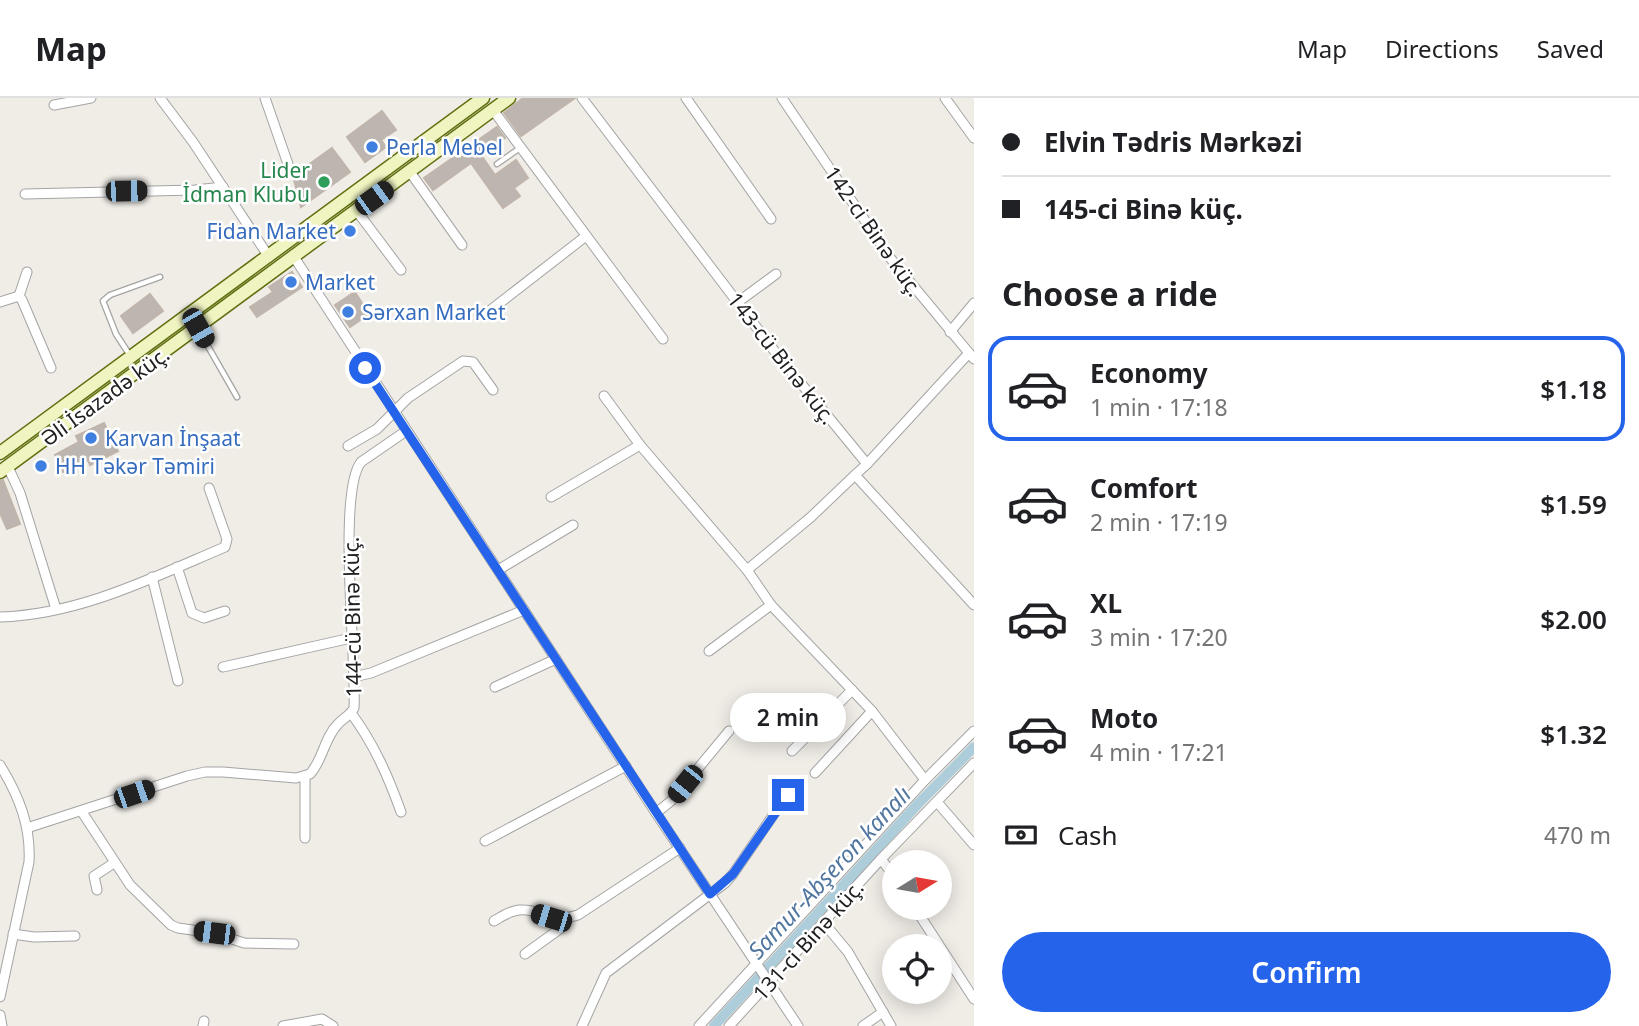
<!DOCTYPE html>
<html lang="en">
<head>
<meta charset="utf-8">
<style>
	:root { --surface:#fff; --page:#f2f2f2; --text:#202124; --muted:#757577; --line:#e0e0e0; --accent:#2563eb }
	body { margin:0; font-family:"Noto Sans",sans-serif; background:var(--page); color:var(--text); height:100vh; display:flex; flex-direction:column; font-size:26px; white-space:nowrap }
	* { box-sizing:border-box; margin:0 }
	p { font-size:23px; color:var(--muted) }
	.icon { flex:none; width:38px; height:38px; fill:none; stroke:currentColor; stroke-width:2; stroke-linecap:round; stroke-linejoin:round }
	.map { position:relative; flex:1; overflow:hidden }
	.details { display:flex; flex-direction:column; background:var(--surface); width:665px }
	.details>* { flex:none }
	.guide { display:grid; align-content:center; height:154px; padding:0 28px; background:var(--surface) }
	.needle { width:46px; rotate:79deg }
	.buttons { position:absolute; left:882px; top:752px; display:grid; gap:14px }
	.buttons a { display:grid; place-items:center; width:70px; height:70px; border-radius:50%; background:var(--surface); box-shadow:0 4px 18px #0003; font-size:35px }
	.end { position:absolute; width:32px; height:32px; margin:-16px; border:9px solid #2563eb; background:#fff; box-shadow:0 0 0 4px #fff }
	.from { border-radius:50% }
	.bubble { position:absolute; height:49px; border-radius:24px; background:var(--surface); box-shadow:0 4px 18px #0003; font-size:23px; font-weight:600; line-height:49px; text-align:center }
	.car { position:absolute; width:21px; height:42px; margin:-21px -10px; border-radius:9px; box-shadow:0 0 5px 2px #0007; background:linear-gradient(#222 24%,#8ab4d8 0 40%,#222 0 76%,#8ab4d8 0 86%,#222 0) }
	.guide b { display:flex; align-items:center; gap:24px; height:66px; font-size:26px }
	.guide b+b { border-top:2px solid var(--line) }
	.guide i { width:18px; height:18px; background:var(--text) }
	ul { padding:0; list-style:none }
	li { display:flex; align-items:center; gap:21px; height:105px; margin:0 14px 10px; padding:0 14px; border:4px solid transparent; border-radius:21px }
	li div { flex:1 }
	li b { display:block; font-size:26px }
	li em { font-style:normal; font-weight:600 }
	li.active { border-color:var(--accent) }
	li>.icon { width:63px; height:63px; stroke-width:1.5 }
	h2 { padding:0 28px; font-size:32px; line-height:84px }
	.pay { display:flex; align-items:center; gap:18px; height:77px; padding:0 28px; font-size:26px }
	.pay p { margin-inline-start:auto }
	.button { display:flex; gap:14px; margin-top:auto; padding:14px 28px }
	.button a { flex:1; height:80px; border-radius:42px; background:var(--accent); color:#fff; font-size:28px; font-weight:600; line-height:80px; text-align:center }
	header { display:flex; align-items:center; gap:42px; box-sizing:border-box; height:98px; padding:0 35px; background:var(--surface); border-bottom:2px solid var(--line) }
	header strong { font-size:33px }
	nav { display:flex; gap:38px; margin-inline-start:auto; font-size:24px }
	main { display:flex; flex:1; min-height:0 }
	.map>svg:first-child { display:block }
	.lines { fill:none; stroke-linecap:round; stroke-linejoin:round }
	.canal { stroke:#accdd9; stroke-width:10 }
	.building { fill:#bdb6b0; stroke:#c0b5ab; stroke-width:2 }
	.lane-casing { stroke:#a4a4a4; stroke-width:7 }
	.street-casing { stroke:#a4a4a4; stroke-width:11 }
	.secondary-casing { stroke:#616f0f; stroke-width:15 }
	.lane { stroke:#fff; stroke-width:4.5 }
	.street { stroke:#fff; stroke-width:9 }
	.secondary { stroke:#f0f4c1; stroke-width:12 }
	.route { stroke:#2563eb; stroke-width:9 }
	.shop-dot { fill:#3f7fe0; stroke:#fff; stroke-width:2.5 }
	.leisure-dot { fill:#2e9e5b; stroke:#fff; stroke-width:2.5 }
	.labels { text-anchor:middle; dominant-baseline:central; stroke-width:5; stroke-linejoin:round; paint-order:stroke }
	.shop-label { font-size:21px; fill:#366cbe; stroke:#fff; text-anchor:start }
	.leisure-label { font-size:21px; fill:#27864d; stroke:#fff; text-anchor:end }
	.street-label { font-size:21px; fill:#202020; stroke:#fff }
	.water-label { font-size:23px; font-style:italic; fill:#5176a0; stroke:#fff }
</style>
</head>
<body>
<header>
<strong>Map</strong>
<nav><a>Map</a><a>Directions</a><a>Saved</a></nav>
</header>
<main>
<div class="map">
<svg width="974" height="928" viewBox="0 0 974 928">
	<rect width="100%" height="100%" fill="#f0ede7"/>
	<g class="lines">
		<path class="canal" d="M714 928 918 706 974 649"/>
	</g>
	<g class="building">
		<path d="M523 0H575L521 38 504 15Z"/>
		<path d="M382 13 396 32 381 42 386 49 365 64 347 39Z"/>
		<path d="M497 29 505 40 481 57 495 77 516 62 528 80 514 90 520 98 503 110 471 65 433 92 424 80Z"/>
		<path d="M332 50 350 74 301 109 293 78Z"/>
		<path d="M292 174 302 189 257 219 250 209 273 194 269 189Z"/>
		<path d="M355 194 369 216 350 229 335 207Z"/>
		<path d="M150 196 163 213 133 235 121 218Z"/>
		<path d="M104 325 118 353 90 367 88 362 63 374 55 357 79 344 76 338Z"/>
		<path d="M3 382 20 426 7 431 0 415V383Z"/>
	</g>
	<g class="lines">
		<defs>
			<g id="lane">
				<path d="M497 66 520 50"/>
				<path d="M198 231 237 299"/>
				<path d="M129 256 116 236 103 203 110 197 160 179"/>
			</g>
			<g id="street">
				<path d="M160 0 193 44 269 159"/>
				<path d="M265 0 288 66"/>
				<path d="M582 0 776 255 867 366 855 377 974 507"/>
				<path d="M686 0 771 121"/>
				<path d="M782 0 891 161 974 261"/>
				<path d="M945 0 974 40"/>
				<path d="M54 7 91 0"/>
				<path d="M493 12 663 241"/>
				<path d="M410 74 462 147"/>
				<path d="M25 96 195 92 223 89"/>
				<path d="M356 112 401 172"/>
				<path d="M294 159 656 715 798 928"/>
				<path d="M19 198 27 174"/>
				<path d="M0 204 19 198 22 202 51 270"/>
				<path d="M738 204 776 176"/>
				<path d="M483 218 586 138"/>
				<path d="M950 234 974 205"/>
				<path d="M604 298 640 347 747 472 771 507 872 613 925 682"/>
				<path d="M348 348 377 331 408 300 463 263 473 264 493 292"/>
				<path d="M867 366 969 255"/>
				<path d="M8 369 20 395 56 511"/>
				<path d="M551 399 640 347"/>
				<path d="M177 469 192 515 204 520 225 513"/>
				<path d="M498 472 573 427"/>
				<path d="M747 472 811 419 855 377"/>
				<path d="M152 479 178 583"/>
				<path d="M0 519C79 517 154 479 225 449L227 441 209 390"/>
				<path d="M709 553 771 507"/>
				<path d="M223 569 351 540"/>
				<path d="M353 579 371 575 524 512"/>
				<path d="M495 589 556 561"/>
				<path d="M351 615C374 646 388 678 401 714"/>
				<path d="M792 653 852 592"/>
				<path d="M0 667C19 698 31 728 29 764L0 899"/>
				<path d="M815 675 872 613"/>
				<path d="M937 704 974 747"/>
				<path d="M82 714 130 787 171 827 178 830 214 835 244 845 294 846"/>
				<path d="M656 715 671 703 729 633"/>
				<path d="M27 730 187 678 205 674H223L296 680 310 676C323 662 324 640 338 626 343 620 350 618 354 610 357 563 337 395 361 364L406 333"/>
				<path d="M305 740V678"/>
				<path d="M485 743 626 668"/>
				<path d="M881 761 894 778"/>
				<path d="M97 792 94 778 114 765"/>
				<path d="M915 810 974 901"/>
				<path d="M494 823C501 819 509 813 519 812 542 810 551 826 578 817L680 750"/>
				<path d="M823 824 848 854 891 928"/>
				<path d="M13 836 34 839 75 838"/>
				<path d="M525 856 561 830 566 821"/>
				<path d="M0 917 2 928"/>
				<path d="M203 928 204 923"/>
				<path d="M283 928 322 921 333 928"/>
				<path d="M582 928 606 875 725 785 733 776 787 697"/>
				<path d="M699 928 925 682 974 633"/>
				<path d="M729 928 881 761 974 665"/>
				<path d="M863 928 883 914"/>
			</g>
			<g id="secondary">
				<path d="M0 355 483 0"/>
				<path d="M0 374 509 0"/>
			</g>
		</defs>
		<use href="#lane" class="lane-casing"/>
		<use href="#street" class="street-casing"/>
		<use href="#secondary" class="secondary-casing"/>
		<use href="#lane" class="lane"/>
		<use href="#street" class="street"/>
		<use href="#secondary" class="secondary"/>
	</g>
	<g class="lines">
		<path class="route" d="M365 270 710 796 733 776 788 697"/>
	</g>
	<g class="shop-dot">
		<circle cx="372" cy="49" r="7"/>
		<circle cx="350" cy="133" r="7"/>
		<circle cx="291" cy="184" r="7"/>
		<circle cx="348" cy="214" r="7"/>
		<circle cx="91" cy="340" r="7"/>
		<circle cx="41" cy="368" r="7"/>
	</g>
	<circle class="leisure-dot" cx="324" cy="84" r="7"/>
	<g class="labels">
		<g class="shop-label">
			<text x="386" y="49">Perla Mebel</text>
			<text x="336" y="133" text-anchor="end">Fidan Market</text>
			<text x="305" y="184">Market</text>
			<text x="362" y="214">Sərxan Market</text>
			<text x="105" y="340">Karvan İnşaat</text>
			<text x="55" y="368">HH Təkər Təmiri</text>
		</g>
		<g class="leisure-label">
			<text x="310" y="72">Lider<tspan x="310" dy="24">İdman Klubu</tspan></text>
		</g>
		<g class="street-label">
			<text transform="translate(874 133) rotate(55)">142-ci Binə küç.</text>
			<text transform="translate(782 260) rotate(52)">143-cü Binə küç.</text>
			<text transform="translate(105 298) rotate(-36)">Əli İsazadə küç.</text>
			<text transform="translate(352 519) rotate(-91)">144-cü Binə küç.</text>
			<text transform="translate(808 842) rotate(-48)">131-ci Binə küç.</text>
		</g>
		<g class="water-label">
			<text transform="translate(829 774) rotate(-47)">Samur-Abşeron kanalı</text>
		</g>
	</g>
</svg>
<div class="buttons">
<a><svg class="needle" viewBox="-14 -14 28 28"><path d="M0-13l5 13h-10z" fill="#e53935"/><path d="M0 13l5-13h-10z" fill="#757577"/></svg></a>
<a><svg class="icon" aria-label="locate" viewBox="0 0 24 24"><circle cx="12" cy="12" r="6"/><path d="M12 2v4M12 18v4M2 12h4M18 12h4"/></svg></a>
</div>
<i class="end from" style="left:365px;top:270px"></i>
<i class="end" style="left:788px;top:697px"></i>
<div class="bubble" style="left:730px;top:595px;width:116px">2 min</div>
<i class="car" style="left:126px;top:93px;rotate:89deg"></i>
<i class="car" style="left:374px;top:100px;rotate:54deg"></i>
<i class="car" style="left:198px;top:230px;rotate:150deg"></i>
<i class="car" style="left:685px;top:686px;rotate:219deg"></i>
<i class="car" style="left:134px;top:696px;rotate:71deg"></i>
<i class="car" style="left:551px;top:820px;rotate:287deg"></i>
<i class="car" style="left:214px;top:835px;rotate:277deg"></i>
</div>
<section class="details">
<div class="guide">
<b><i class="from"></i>Elvin Tədris Mərkəzi</b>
<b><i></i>145-ci Binə küç.</b>
</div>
<h2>Choose a ride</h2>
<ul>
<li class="active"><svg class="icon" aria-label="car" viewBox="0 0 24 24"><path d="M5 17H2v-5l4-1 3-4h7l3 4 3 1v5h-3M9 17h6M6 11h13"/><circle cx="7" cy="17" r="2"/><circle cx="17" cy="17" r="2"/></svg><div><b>Economy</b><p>1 min · 17:18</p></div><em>$1.18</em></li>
<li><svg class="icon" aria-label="car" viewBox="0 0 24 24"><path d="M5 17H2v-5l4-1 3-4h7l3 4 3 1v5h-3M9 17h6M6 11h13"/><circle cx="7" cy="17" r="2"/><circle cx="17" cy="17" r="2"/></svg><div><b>Comfort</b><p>2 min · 17:19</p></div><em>$1.59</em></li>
<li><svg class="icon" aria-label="car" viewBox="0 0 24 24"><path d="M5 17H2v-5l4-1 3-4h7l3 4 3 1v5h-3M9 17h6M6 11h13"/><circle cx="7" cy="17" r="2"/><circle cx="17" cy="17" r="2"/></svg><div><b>XL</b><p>3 min · 17:20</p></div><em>$2.00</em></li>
<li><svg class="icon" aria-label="car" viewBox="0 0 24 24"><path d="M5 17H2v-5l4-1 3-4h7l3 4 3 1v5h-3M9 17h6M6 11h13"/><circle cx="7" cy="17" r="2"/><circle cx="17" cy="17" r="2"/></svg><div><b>Moto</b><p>4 min · 17:21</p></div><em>$1.32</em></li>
</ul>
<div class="pay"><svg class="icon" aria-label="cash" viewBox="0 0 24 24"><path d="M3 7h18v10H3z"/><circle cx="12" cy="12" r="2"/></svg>Cash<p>470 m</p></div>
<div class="button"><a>Confirm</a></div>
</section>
</main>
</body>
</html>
